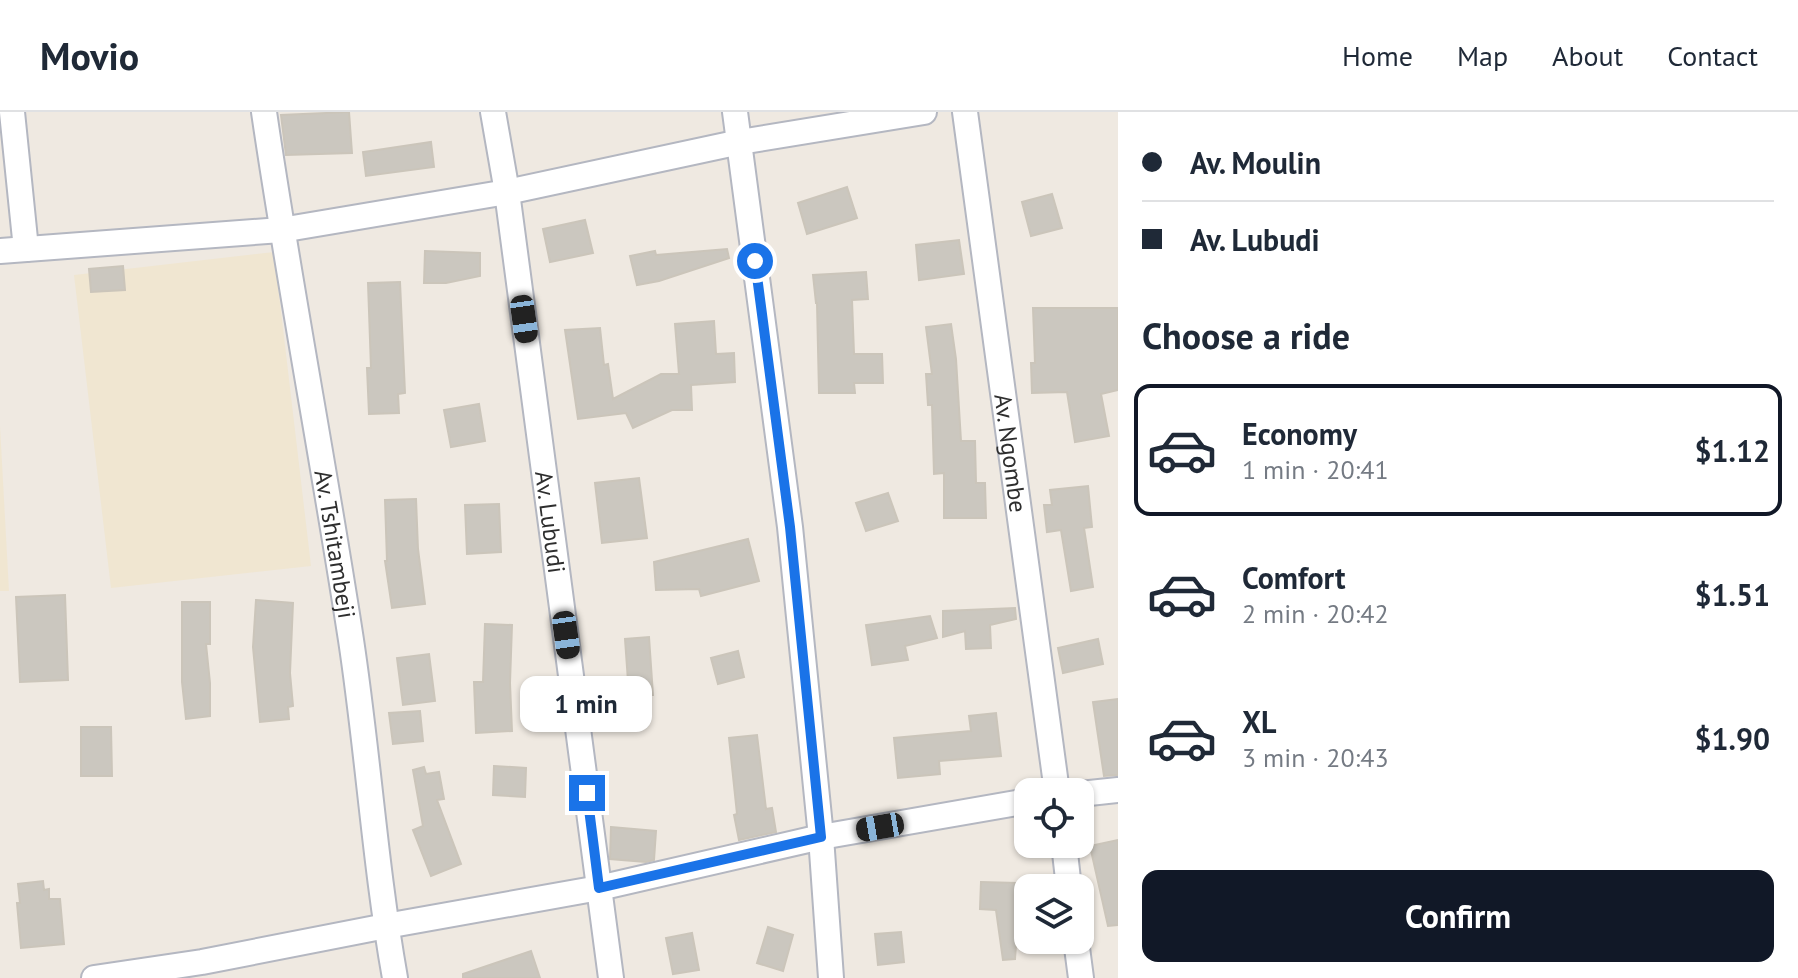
<!DOCTYPE html>
<html lang="en">
<head>
<meta charset="utf-8">
<style>
	:root { --surface:#fff; --page:#f6f6f7; --text:#1f2937; --muted:#747a83; --line:#e0e1e3; --accent:#111827 }
	body { margin:0; font-family:"PT Sans",sans-serif; background:var(--page); color:var(--text); height:100vh; display:flex; flex-direction:column; font-size:30px; white-space:nowrap }
	* { box-sizing:border-box; margin:0 }
	p { font-size:26px; color:var(--muted) }
	.icon { flex:none; width:44px; height:44px; fill:none; stroke:currentColor; stroke-width:2; stroke-linecap:round; stroke-linejoin:round }
	.map { position:relative; flex:1; overflow:hidden }
	.side { display:flex; flex-direction:column; background:var(--surface); width:680px }
	.side>* { flex:none }
	.top-card { display:grid; align-content:center; height:176px; padding:0 24px; background:var(--surface) }
	.buttons { position:absolute; left:1014px; top:666px; display:grid; gap:16px }
	.buttons a { display:grid; place-items:center; width:80px; height:80px; border-radius:16px; background:var(--surface); box-shadow:0 2px 6px #0004; font-size:40px }
	.end { position:absolute; width:36px; height:36px; margin:-18px; border:10px solid #1a73e8; background:#fff; box-shadow:0 0 0 4px #fff }
	.from { border-radius:50% }
	.bubble { position:absolute; height:56px; border-radius:16px; background:var(--surface); box-shadow:0 2px 6px #0004; font-size:26px; font-weight:600; line-height:56px; text-align:center }
	.car { position:absolute; width:24px; height:48px; margin:-24px -12px; border-radius:10px; box-shadow:0 0 6px 2px #0007; background:linear-gradient(#222 24%,#8ab4d8 0 40%,#222 0 76%,#8ab4d8 0 86%,#222 0) }
	.top-card b { display:flex; align-items:center; gap:28px; height:76px; font-size:30px }
	.top-card b+b { border-top:2px solid var(--line) }
	.top-card i { width:20px; height:20px; background:var(--text) }
	ul { padding:0; list-style:none }
	li { display:flex; align-items:center; gap:24px; height:132px; margin:0 16px 12px; padding:0 8px; border:4px solid transparent; border-radius:16px }
	li div { flex:1 }
	li b { display:block; font-size:30px }
	li em { font-style:normal; font-weight:600 }
	li.active { border-color:var(--accent) }
	li>.icon { width:72px; height:72px; stroke-width:1.5 }
	h2 { padding:0 24px; font-size:36px; line-height:96px }
	.action { display:flex; gap:16px; margin-top:auto; padding:16px 24px }
	.action a { flex:1; height:92px; border-radius:16px; background:var(--accent); color:#fff; font-size:32px; font-weight:600; line-height:92px; text-align:center }
	header { display:flex; align-items:center; gap:48px; box-sizing:border-box; height:112px; padding:0 40px; background:var(--surface); border-bottom:2px solid var(--line) }
	header strong { font-size:38px }
	nav { display:flex; gap:44px; margin-inline-start:auto; font-size:28px }
	main { display:flex; flex:1; min-height:0 }
	.map>svg:first-child { display:block }
	.education { fill:#f0e6d1 }
	.building { fill:#cbc7bf; stroke:#cbc5ba; stroke-width:2 }
	.lines { fill:none; stroke-linecap:round; stroke-linejoin:round }
	.minor-casing { stroke:#b4b7c1; stroke-width:28 }
	.minor { stroke:#fff; stroke-width:24 }
	.route { stroke:#1a73e8; stroke-width:10 }
	.labels { text-anchor:middle; dominant-baseline:central; stroke-width:8; stroke-linejoin:round; paint-order:stroke }
	.street-label { font-size:24px; fill:#2e2e2e; stroke:#fff }
</style>
</head>
<body>
<header>
<strong>Movio</strong>
<nav><a>Home</a><a>Map</a><a>About</a><a>Contact</a></nav>
</header>
<main>
<div class="map">
<svg width="1118" height="866" viewBox="0 0 1118 866">
	<rect width="100%" height="100%" fill="#efe9e1"/>
	<g class="education">
		<path d="M274 140 311 454 111 476 74 163Z"/>
		<path d="M0 314 9 479H0Z"/>
	</g>
	<g class="building">
		<path d="M349 0 352 41 286 43 281 3Z"/>
		<path d="M431 30 434 55 366 64 363 40Z"/>
		<path d="M847 75 857 106 807 122 798 91Z"/>
		<path d="M1052 82 1062 116 1031 124 1022 90Z"/>
		<path d="M585 108 593 141 550 150 543 117Z"/>
		<path d="M959 128 964 162 919 168 916 133Z"/>
		<path d="M727 137 729 146 659 169 637 173 630 144 655 139 656 143Z"/>
		<path d="M425 139 480 141V164L446 171H424Z"/>
		<path d="M123 154 125 178 91 180 89 157Z"/>
		<path d="M866 160 868 187 852 188 854 242H882L883 271H854L855 281H819L817 191H816L813 163Z"/>
		<path d="M400 170 405 281 398 282 399 301 369 302 367 256H371L368 171Z"/>
		<path d="M1033 196H1118V278L1101 282 1109 324 1075 330 1067 280 1032 281 1031 251H1035Z"/>
		<path d="M714 209 716 242 734 241 735 270 691 273 692 298H672L633 316 626 301 578 307 565 218 600 216 604 253 608 252 613 287 661 262H679L675 212Z"/>
		<path d="M951 212 956 247 961 329H975L976 371H985L986 406H944V361L934 362 932 293H928L926 262H932L926 215Z"/>
		<path d="M479 292 485 329 451 335 444 298Z"/>
		<path d="M639 366 647 426 602 431 595 371Z"/>
		<path d="M1088 374 1092 415 1084 416 1093 475 1071 479 1061 418 1047 420 1044 393H1052L1050 378Z"/>
		<path d="M888 381 898 409 866 419 856 391Z"/>
		<path d="M416 387 418 437 425 492 392 496 385 449H387L385 388Z"/>
		<path d="M499 392 501 440 467 442 465 393Z"/>
		<path d="M748 427 759 469 701 484 699 477 656 478 654 450Z"/>
		<path d="M65 483 68 568 20 570 16 485Z"/>
		<path d="M256 488 293 491 290 561 293 594 288 595 289 607 260 610 253 535Z"/>
		<path d="M182 490H210V532H206L210 571V604L186 607 182 570Z"/>
		<path d="M1015 496 1016 507 990 513 991 536 966 537 965 519 943 525V499Z"/>
		<path d="M930 504 937 526 905 534 908 548 872 553 866 513Z"/>
		<path d="M485 512 512 513 510 571 512 619 476 621 474 570H483Z"/>
		<path d="M649 525 653 583H629L625 527Z"/>
		<path d="M1098 527 1103 552 1063 561 1058 536Z"/>
		<path d="M738 539 744 565 718 572 711 546Z"/>
		<path d="M429 542 435 589 403 593 397 546Z"/>
		<path d="M1118 587V663L1104 664 1093 590Z"/>
		<path d="M420 599 423 629 393 632 389 601Z"/>
		<path d="M996 601 1001 644 939 649 940 662 898 666 894 626 971 619 969 604Z"/>
		<path d="M81 615H111L112 664H81Z"/>
		<path d="M757 623 766 697 772 696 776 720 739 728 734 703 737 702 729 626Z"/>
		<path d="M494 654 526 656 525 685 493 683Z"/>
		<path d="M424 655 426 662 439 660 444 687 437 688 461 752 431 764 413 718 423 714 413 658Z"/>
		<path d="M611 715 656 719 654 748 646 750 610 747Z"/>
		<path d="M1118 728V813L1108 814 1090 734Z"/>
		<path d="M43 769 44 778 49 777V787H60L64 832 21 836 17 791H20L18 772Z"/>
		<path d="M981 770 1018 771 1017 801 1028 800V832L1016 833 1015 847 1003 848 996 798 980 797Z"/>
		<path d="M768 815 793 823 783 859 757 851Z"/>
		<path d="M901 820 904 850 878 853 875 822Z"/>
		<path d="M692 821 699 858 673 862 666 826Z"/>
		<path d="M531 839 540 866H463V862Z"/>
	</g>
	<g class="lines">
		<defs>
			<g id="minor">
				<path d="M12 0 26 137"/>
				<path id="s1" d="M264 0C290 177 324 352 351 528 368 640 375 754 395 866"/>
				<path id="s2" d="M493 0 507 80 611 866"/>
				<path d="M735 0 790 415 821 725 831 866"/>
				<path id="s3" d="M965 0 1057 680"/>
				<path d="M0 139 281 118 507 80 740 30 924 0"/>
				<path d="M1080 682 1118 678"/>
				<path d="M1064 732 1069 776"/>
				<path d="M1076 828 1081 866"/>
				<path d="M94 866 202 850 386 814 599 776 821 725 1028 689"/>
			</g>
		</defs>
		<use href="#minor" class="minor-casing"/>
		<use href="#minor" class="minor"/>
	</g>
	<g class="lines">
		<path class="route" d="M587 681 599 776 821 725 790 415 755 149"/>
	</g>
	<g class="labels">
		<g class="street-label">
			<text stroke="none"><textPath href="#s3" startOffset="344">Av. Ngombe</textPath></text>
			<text stroke="none"><textPath href="#s2" startOffset="414">Av. Lubudi</textPath></text>
			<text stroke="none"><textPath href="#s1" startOffset="438">Av. Tshitambeji</textPath></text>
		</g>
	</g>
</svg>
<div class="buttons">
<a><svg class="icon" aria-label="locate" viewBox="0 0 24 24"><circle cx="12" cy="12" r="6"/><path d="M12 2v4M12 18v4M2 12h4M18 12h4"/></svg></a>
<a><svg class="icon" aria-label="layers" viewBox="0 0 24 24"><path d="M12 4l9 5-9 5-9-5zM3 14l9 5 9-5"/></svg></a>
</div>
<i class="end from" style="left:755px;top:149px"></i>
<i class="end" style="left:587px;top:681px"></i>
<div class="bubble" style="left:520px;top:564px;width:132px">1 min</div>
<i class="car" style="left:524px;top:207px;rotate:172deg"></i>
<i class="car" style="left:566px;top:523px;rotate:172deg"></i>
<i class="car" style="left:880px;top:715px;rotate:260deg"></i>
</div>
<section class="side">
<div class="top-card">
<b><i class="from"></i>Av. Moulin</b>
<b><i></i>Av. Lubudi</b>
</div>
<h2>Choose a ride</h2>
<ul>
<li class="active"><svg class="icon" aria-label="car" viewBox="0 0 24 24"><path d="M5 17H2v-5l4-1 3-4h7l3 4 3 1v5h-3M9 17h6M6 11h13"/><circle cx="7" cy="17" r="2"/><circle cx="17" cy="17" r="2"/></svg><div><b>Economy</b><p>1 min · 20:41</p></div><em>$1.12</em></li>
<li><svg class="icon" aria-label="car" viewBox="0 0 24 24"><path d="M5 17H2v-5l4-1 3-4h7l3 4 3 1v5h-3M9 17h6M6 11h13"/><circle cx="7" cy="17" r="2"/><circle cx="17" cy="17" r="2"/></svg><div><b>Comfort</b><p>2 min · 20:42</p></div><em>$1.51</em></li>
<li><svg class="icon" aria-label="car" viewBox="0 0 24 24"><path d="M5 17H2v-5l4-1 3-4h7l3 4 3 1v5h-3M9 17h6M6 11h13"/><circle cx="7" cy="17" r="2"/><circle cx="17" cy="17" r="2"/></svg><div><b>XL</b><p>3 min · 20:43</p></div><em>$1.90</em></li>
</ul>
<div class="action"><a>Confirm</a></div>
</section>
</main>
</body>
</html>
